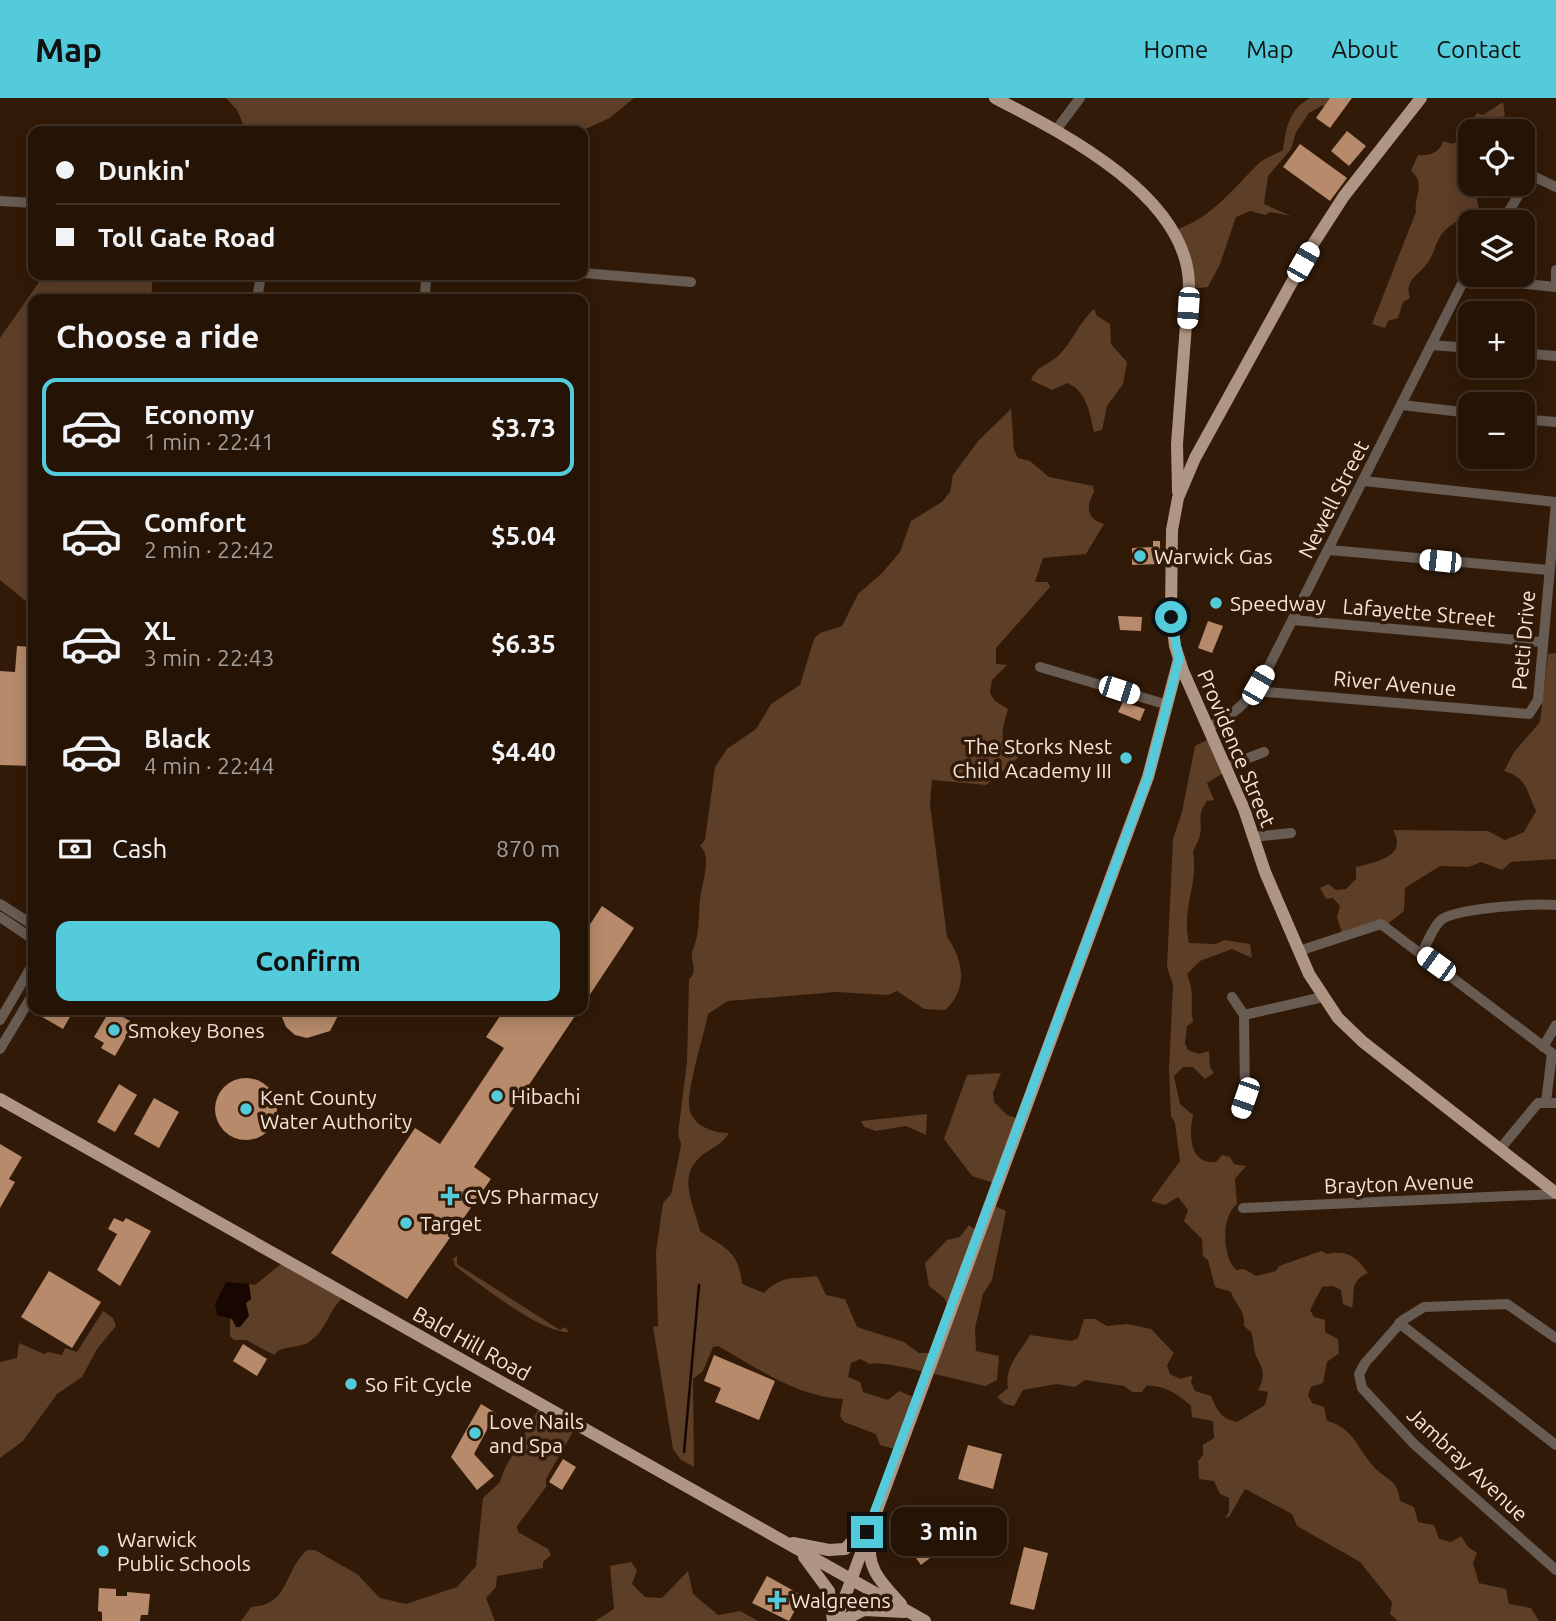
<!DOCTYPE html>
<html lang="en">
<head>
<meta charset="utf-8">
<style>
	:root { --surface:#251405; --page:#2d1d0f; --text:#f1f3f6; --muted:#a39e9a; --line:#423327; --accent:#53cbdb }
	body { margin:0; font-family:Ubuntu,sans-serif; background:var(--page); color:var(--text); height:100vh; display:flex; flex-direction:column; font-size:26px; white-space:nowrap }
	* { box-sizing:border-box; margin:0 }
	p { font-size:23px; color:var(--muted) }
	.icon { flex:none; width:38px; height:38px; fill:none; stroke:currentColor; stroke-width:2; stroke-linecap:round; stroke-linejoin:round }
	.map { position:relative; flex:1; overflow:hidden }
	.details { position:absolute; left:28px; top:196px; width:560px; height:721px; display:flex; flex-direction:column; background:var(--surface); border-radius:14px; box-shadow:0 4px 18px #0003,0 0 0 2px var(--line) }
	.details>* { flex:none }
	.banner { position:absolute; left:28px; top:28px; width:560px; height:154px; border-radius:14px; box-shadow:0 4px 18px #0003,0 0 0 2px var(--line); display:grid; align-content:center; height:154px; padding:0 28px; background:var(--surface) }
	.controls { position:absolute; left:1458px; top:21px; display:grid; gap:14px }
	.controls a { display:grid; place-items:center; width:77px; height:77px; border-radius:14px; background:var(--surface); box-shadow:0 4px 18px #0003,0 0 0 2px var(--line); font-size:35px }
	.end { position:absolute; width:32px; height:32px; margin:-16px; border:9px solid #53cbdb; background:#111; box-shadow:0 0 0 4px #111 }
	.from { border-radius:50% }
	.bubble { position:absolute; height:49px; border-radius:14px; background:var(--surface); box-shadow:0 4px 18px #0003,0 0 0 2px var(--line); font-size:23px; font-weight:700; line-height:49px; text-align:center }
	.car { position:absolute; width:21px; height:42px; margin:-21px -10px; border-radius:9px; box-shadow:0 0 5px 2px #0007; background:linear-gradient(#fff 24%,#345 0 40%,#fff 0 76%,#345 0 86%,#fff 0) }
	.banner b { display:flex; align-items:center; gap:24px; height:66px; font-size:26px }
	.banner b+b { border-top:2px solid var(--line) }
	.banner i { width:18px; height:18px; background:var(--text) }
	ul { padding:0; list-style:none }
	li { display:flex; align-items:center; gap:21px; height:98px; margin:0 14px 10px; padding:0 14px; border:4px solid transparent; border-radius:14px }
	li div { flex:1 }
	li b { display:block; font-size:26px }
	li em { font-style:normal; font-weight:700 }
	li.on { border-color:var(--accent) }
	li>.icon { width:63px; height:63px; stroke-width:1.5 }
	h2 { padding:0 28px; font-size:32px; line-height:84px }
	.pay { display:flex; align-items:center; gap:18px; height:77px; padding:0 28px; font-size:26px }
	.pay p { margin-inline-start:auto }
	.button { display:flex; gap:14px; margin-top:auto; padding:14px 28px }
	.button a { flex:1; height:80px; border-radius:14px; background:var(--accent); color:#111; font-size:28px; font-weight:700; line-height:80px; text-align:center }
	header { display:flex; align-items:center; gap:42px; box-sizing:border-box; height:98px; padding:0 35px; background:var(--accent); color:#111 }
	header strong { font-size:33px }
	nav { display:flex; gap:38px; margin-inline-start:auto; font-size:24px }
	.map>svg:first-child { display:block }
	.green { fill:#5d3e27 }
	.water { fill:#180600 }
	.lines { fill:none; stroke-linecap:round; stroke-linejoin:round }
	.stream { stroke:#180600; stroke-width:2.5 }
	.building { fill:#b68a6a }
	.minor { stroke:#675b52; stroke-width:10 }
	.major { stroke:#af9583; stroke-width:12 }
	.route { stroke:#53cbdb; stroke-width:9 }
	.poi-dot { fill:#53cbdb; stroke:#311a07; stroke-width:2.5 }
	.labels { text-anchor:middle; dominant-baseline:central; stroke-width:7; stroke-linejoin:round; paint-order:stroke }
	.street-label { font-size:21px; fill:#f5e4d9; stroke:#311a07 }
	.poi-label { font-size:21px; fill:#f5e4d9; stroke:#311a07; text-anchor:start }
</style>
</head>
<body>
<header>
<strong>Map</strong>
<nav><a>Home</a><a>Map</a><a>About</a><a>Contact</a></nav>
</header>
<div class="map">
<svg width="1556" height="1523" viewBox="0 0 1556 1523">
	<rect width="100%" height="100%" fill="#311a07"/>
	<g class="green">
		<path d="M226 0H634L610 20 581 33H246L237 12Z"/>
		<path d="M1310 0H1334L1325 13 1323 7 1309 15 1296 34 1291 51 1268 78 1264 106 1291 118 1270 114 1265 117 1250 113 1236 119 1220 166 1208 189 1191 191 1178 131C1212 119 1234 90 1259 65 1265 60 1276 56 1283 52 1286 30 1289 11 1310 0Z"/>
		<path d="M1503 4 1505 18 1494 21 1491 33H1470V86H1482L1476 97 1479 112C1466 118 1450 125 1441 137 1435 146 1433 160 1425 168 1417 178 1404 183 1410 200L1403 204 1398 220 1388 223 1385 230 1372 226 1416 114C1413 99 1427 86 1411 73L1418 57C1429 58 1440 55 1443 43L1453 46 1460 42 1477 15 1483 17Z"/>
		<path d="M44 177H153L151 201H33V509L0 482V240Z"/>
		<path d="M1094 211 1097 218 1110 226 1111 246 1127 264 1123 286 1107 308 1102 332 1094 334C1090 315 1086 292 1067 285L1052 292 1031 282C1038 266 1048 268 1059 257 1073 243 1079 224 1094 211Z"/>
		<path d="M1011 311 1014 352 1018 360 1030 363 1049 379 1093 388 1094 394C1086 408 1086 421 1104 426L1086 456 1043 460 1035 484H1048L1050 489 996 550V566L1007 567 992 582 990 595 995 603 1008 611C1003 631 995 648 1019 659L986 687 932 682 930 707 947 839C964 862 968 892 945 912L924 911 897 893 888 897 836 894 728 903 708 916C703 941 689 983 689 1007 690 1027 712 1035 729 1035 721 1048 710 1050 699 1060 677 1081 695 1109 700 1133 724 1150 739 1152 742 1186L764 1195C781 1177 794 1181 817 1178L826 1197 845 1201 857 1229 904 1244 919 1255H935L951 1213 944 1200 929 1188 925 1165 947 1142 960 1139 969 1127 979 1135 990 1106 1006 1113 992 1182 983 1196 975 1230 976 1253 999 1258 997 1282 985 1288C966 1284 881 1261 870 1266L860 1261 851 1265 848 1279 860 1284 863 1294 888 1302 899 1293 918 1301 898 1352 880 1347 876 1336 844 1324 840 1318 843 1301C798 1299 757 1270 718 1248L713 1249 703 1273 693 1281 694 1369 681 1362 673 1351 653 1229 658 1228 656 1154 663 1105 671 1096 679 1058 681 1046 678 1036 687 964 689 881C700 872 688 862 693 851 700 835 698 820 700 802 701 787 713 759 700 748L705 742 715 669 727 651 756 631 771 606 800 587 814 541 820 535 842 528 858 496 882 475 900 454 911 423 942 404 950 394 953 377 979 342Z"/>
		<path d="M1556 555V761L1511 764 1502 772 1481 764 1469 769 1440 768 1405 790 1404 813 1385 828 1342 835 1337 819 1340 808 1333 800 1326 801 1320 790 1328 786 1336 792 1346 791 1356 781V769C1376 764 1408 759 1393 732L1488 733 1505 742 1524 734 1536 713C1527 695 1528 680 1504 673L1514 654 1540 624 1548 556Z"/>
		<path d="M1211 640 1225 674 1207 685 1214 702 1207 703C1196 718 1203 723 1200 737 1199 742 1195 749 1193 754 1199 785 1181 810 1189 845L1216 846 1224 842 1250 846 1252 860 1232 851 1200 863 1187 876C1196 900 1189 904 1193 924L1187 928 1185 945 1188 952 1199 956 1209 953 1210 969 1214 975 1205 981 1193 969H1183L1174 978 1180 1006 1193 1017C1189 1038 1189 1066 1216 1064L1222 1057 1230 1059 1234 1066 1246 1068 1235 1081 1237 1106C1221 1118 1222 1158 1236 1172L1244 1171 1256 1178 1276 1173 1279 1168 1321 1153 1327 1156C1347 1152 1356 1158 1368 1175 1348 1184 1356 1195 1352 1210L1343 1206 1341 1192 1333 1188 1322 1189 1310 1212 1314 1219 1325 1222V1234L1338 1241 1339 1255 1327 1264 1323 1285 1311 1289 1308 1297 1312 1305 1324 1309 1327 1323C1355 1330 1357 1352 1376 1371 1388 1383 1398 1382 1400 1403L1414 1409 1418 1424 1434 1427 1439 1441 1451 1444 1461 1438 1468 1449 1477 1455 1473 1465 1479 1485 1506 1491 1509 1506 1531 1510 1539 1523H1398L1390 1516 1392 1504 1360 1464 1297 1428 1292 1416 1245 1391 1229 1419 1225 1420 1229 1414V1400L1220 1396 1214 1383 1199 1381 1198 1363 1203 1357V1347L1214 1340 1213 1323 1192 1319 1191 1308C1179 1297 1163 1286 1146 1288L1142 1294H1132L1124 1288 1085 1282 1075 1289 1057 1286 1023 1292 1014 1308 1005 1306 997 1299 1008 1290C1004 1269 1020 1254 1030 1237L1072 1243 1078 1240 1084 1221H1095L1107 1228 1127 1226 1151 1231 1174 1255 1167 1267 1170 1276 1180 1281 1193 1277 1191 1284 1195 1293 1211 1298C1217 1312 1221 1321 1237 1324L1265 1307 1268 1294 1258 1292C1266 1279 1263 1270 1256 1258 1253 1252 1254 1241 1251 1234L1244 1228C1246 1212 1235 1207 1231 1194L1215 1189 1208 1162 1203 1158 1202 1141 1184 1123 1188 1112 1178 1099 1165 1107 1151 1103 1180 1063 1175 1025 1171 1018 1169 971 1173 887 1167 869 1173 741 1182 714 1195 648Z"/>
		<path d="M1001 975 993 995 994 1004 1007 1017 1020 1021 997 1086 972 1078 944 1041 967 977Z"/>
		<path d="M927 1016 926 1037 906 1028 876 1033 864 1029 861 1023Z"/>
		<path d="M457 1158V1166L560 1232 565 1229 569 1234C542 1236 478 1185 455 1168L453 1161Z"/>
		<path d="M281 1166 346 1198C329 1208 328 1232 309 1244 299 1251 283 1246 274 1257L246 1242H234L230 1238V1221L246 1213V1205L251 1201 249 1186 255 1187Z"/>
		<path d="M103 1213 113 1220 116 1228 97 1251 82 1279 57 1296 23 1343 0 1360V1264L17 1260 19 1245 44 1256 48 1254 62 1257 65 1250 77 1254Z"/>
		<path d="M542 1305 578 1325 546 1381V1389L517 1428 518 1434 548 1451 551 1457 543 1464V1470L497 1478 496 1489 486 1500 495 1523H241L251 1509C290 1507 282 1475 307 1452H315L357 1476 380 1500 406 1506 457 1489 476 1468 483 1400 500 1384 505 1370Z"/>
		<path d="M631 1464 637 1472 632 1486 645 1499 662 1500 688 1473 693 1496 718 1517 740 1513 758 1523H595L614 1511 610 1468Z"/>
	</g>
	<path class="water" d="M226 1184 249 1186 251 1201 246 1205 249 1218 240 1229H236L232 1221 217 1217 215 1206Z"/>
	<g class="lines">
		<path class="stream" d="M684 1354 699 1187"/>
	</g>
	<g class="building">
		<path d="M1330 0H1352L1330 30 1316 20Z"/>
		<path d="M1347 33 1366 48 1349 68 1331 53Z"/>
		<path d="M1300 46 1347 80 1330 103 1283 69Z"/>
		<path d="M1153 443H1160V466L1132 467V450L1153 449Z"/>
		<path d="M1118 518 1142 519 1141 533 1120 532Z"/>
		<path d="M1208 523 1223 528 1212 555 1198 550Z"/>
		<path d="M17 548 32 549 33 668 0 667V573L15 574Z"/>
		<path d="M1123 604 1145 611 1140 623 1118 614Z"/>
		<path d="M602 808 634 830 583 907V837Z"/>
		<path d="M40 912H74L63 931 37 916Z"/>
		<path d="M110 912 134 925 115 958 101 950 104 945 94 939Z"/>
		<path d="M279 912H341L330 933 307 940 295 937 286 929Z"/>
		<path d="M504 912H579L474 1069 491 1081 407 1201 331 1155 415 1030 440 1046 504 950 486 939Z"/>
		<circle cx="246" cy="1011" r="31"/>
		<path d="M119 986 137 997 115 1034 97 1024Z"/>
		<path d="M154 1000 179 1014 159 1050 134 1036Z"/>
		<path d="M0 1046 22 1059 9 1081 15 1084 0 1110Z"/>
		<path d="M114 1120 123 1124 126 1120 151 1133 120 1188 97 1172 117 1136 108 1131Z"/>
		<path d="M49 1173 101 1204 72 1250 21 1219Z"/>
		<path d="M243 1246 267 1261 257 1278 233 1263Z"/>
		<path d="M714 1257 775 1283 759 1322 715 1304 721 1290 704 1283Z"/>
		<path d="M481 1306 496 1315 474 1356 494 1378 477 1392 451 1359Z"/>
		<path d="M968 1347 1002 1356 993 1391 958 1381Z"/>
		<path d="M563 1361 576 1369 562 1392 549 1384Z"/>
		<path d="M918 1416 943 1450 921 1467 896 1433Z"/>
		<path d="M1024 1449 1048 1455 1034 1512 1010 1506Z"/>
		<path d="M767 1478 803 1498 789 1523 752 1505Z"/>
		<path d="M99 1490 116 1491V1498H127V1494L150 1496 148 1517H141L140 1523H102V1514L98 1513Z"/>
	</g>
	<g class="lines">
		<g class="minor">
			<path d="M1056 32 1080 0"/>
			<path d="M0 103 33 105"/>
			<path d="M1497 124 1509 113 1529 80 1535 79 1556 89"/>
			<path d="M1556 172V189"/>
			<path d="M583 175 691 184"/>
			<path d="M1466 180 1556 189"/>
			<path d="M257 201 261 177"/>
			<path d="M425 201 426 177"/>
			<path d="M1431 247 1470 250"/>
			<path d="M1522 255 1556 258"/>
			<path d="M1402 307 1470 315"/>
			<path d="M1522 321 1556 324"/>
			<path d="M1364 383 1556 404"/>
			<path d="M1330 452 1548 472"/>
			<path d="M1293 522 1541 544"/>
			<path d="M1040 569 1168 607"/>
			<path d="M1254 593 1529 616 1538 602 1556 404"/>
			<path d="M1208 630C1240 613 1250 602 1268 570L1470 170"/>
			<path d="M1225 669 1264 654"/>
			<path d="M1253 739 1291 735"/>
			<path d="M0 806 33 827"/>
			<path d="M0 819 33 841"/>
			<path d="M1299 853 1381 826 1552 955 1546 1004"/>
			<path d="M1422 855C1427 845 1433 829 1441 822 1455 810 1537 805 1556 807"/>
			<path d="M1232 899 1244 917"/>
			<path d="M1244 917 1323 899"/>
			<path d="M0 922 33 866"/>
			<path d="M1543 949 1556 927"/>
			<path d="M0 951 33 896"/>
			<path d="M1240 1015 1245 1000 1244 917"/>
			<path d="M1500 1051 1538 1005H1556"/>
			<path d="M1243 1110 1556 1096"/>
			<path d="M1399 1225 1556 1347"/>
			<path d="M1556 1240 1507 1206 1424 1209 1403 1222 1365 1265 1359 1276 1362 1290 1414 1346 1556 1472"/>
		</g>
		<g class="major">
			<path d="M995 0C1063 35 1188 98 1189 187L1177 346 1178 394"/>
			<path d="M1421 0 1344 98 1313 146 1195 360 1178 400 1172 432 1171 516 1175 548 1183 573 1244 711 1265 774 1309 876 1338 920 1363 944 1556 1095"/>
			<path d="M0 1001 925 1523"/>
			<path d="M871 1441C865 1470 882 1485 901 1506"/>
			<path d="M793 1445 829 1452 845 1451 863 1432"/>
			<path d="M804 1459 829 1493 833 1523"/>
			<path d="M836 1523 1148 679 1179 561"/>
			<path d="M842 1523 864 1512 904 1514"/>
		</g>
	</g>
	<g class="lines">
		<path class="route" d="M867 1434 1148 679 1179 561 1171 519"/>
	</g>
	<g class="poi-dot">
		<circle cx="1140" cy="458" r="7"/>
		<circle cx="1216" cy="505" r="7"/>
		<circle cx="1126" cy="660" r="7"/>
		<circle cx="114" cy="932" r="7"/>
		<circle cx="497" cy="998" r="7"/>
		<circle cx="246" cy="1011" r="7"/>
		<path d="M446.5 1087.5h7v7h7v7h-7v7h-7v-7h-7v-7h7z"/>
		<circle cx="406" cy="1125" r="7"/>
		<circle cx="351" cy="1286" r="7"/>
		<circle cx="475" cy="1335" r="7"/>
		<circle cx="103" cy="1453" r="7"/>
		<path d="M773.5 1491.5h7v7h7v7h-7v7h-7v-7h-7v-7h7z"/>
	</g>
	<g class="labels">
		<g class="street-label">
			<text transform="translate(1333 401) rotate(-63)">Newell Street</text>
			<text transform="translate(1419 514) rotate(5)">Lafayette Street</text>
			<text transform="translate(1523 542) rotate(-85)">Petti Drive</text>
			<text transform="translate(1395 585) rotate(5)">River Avenue</text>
			<text transform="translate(1237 650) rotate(67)">Providence Street</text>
			<text transform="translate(1399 1085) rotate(-2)">Brayton Avenue</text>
			<text transform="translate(472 1245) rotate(29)">Bald Hill Road</text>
			<text transform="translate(1468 1366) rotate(43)">Jambray Avenue</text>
		</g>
		<g class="poi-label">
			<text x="1154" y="458">Warwick Gas</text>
			<text x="1230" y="505">Speedway</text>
			<text x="1112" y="648" text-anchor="end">The Storks Nest<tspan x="1112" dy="24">Child Academy III</tspan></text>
			<text x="128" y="932">Smokey Bones</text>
			<text x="511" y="998">Hibachi</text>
			<text x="260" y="999">Kent County<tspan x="260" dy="24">Water Authority</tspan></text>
			<text x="464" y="1098">CVS Pharmacy</text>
			<text x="420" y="1125">Target</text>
			<text x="365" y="1286">So Fit Cycle</text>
			<text x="489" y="1323">Love Nails<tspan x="489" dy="24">and Spa</tspan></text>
			<text x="117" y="1441">Warwick<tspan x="117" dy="24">Public Schools</tspan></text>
			<text x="791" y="1502">Walgreens</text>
		</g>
	</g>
</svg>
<div class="controls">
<a><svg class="icon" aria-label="locate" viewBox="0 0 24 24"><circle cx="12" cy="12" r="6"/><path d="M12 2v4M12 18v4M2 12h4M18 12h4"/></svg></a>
<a><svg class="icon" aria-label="layers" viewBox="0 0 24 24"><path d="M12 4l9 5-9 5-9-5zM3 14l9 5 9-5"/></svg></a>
<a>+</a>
<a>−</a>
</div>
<i class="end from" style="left:1171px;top:519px"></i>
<i class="end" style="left:867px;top:1434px"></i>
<div class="bubble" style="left:891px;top:1409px;width:116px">3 min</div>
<i class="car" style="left:1303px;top:164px;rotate:30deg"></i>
<i class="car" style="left:1188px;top:210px;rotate:184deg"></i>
<i class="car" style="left:1440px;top:463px;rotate:276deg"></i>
<i class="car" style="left:1258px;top:587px;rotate:30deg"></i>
<i class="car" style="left:1119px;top:592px;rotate:108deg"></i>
<i class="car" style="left:1436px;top:866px;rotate:306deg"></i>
<i class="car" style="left:1245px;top:1000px;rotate:199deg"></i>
<div class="banner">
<b><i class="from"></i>Dunkin'</b>
<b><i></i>Toll Gate Road</b>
</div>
<section class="details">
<h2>Choose a ride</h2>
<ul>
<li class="on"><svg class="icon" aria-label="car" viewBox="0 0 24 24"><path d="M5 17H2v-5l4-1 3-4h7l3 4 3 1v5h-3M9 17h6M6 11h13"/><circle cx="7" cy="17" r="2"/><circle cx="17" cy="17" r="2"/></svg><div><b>Economy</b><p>1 min · 22:41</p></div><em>$3.73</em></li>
<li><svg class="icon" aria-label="car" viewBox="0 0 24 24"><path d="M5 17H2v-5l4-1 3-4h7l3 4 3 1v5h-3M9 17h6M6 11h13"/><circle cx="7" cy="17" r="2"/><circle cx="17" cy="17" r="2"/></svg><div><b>Comfort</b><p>2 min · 22:42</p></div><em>$5.04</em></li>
<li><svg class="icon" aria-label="car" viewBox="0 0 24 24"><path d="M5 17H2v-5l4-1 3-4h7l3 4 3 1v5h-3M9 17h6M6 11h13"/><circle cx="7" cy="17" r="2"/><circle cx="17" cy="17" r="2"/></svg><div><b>XL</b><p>3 min · 22:43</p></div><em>$6.35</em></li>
<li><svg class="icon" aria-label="car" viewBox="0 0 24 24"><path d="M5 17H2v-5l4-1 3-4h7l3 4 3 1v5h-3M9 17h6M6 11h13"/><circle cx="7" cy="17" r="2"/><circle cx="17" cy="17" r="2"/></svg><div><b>Black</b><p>4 min · 22:44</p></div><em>$4.40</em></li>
</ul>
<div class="pay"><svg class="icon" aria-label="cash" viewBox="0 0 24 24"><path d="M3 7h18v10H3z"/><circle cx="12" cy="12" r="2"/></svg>Cash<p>870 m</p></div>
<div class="button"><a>Confirm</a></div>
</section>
</div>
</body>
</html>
